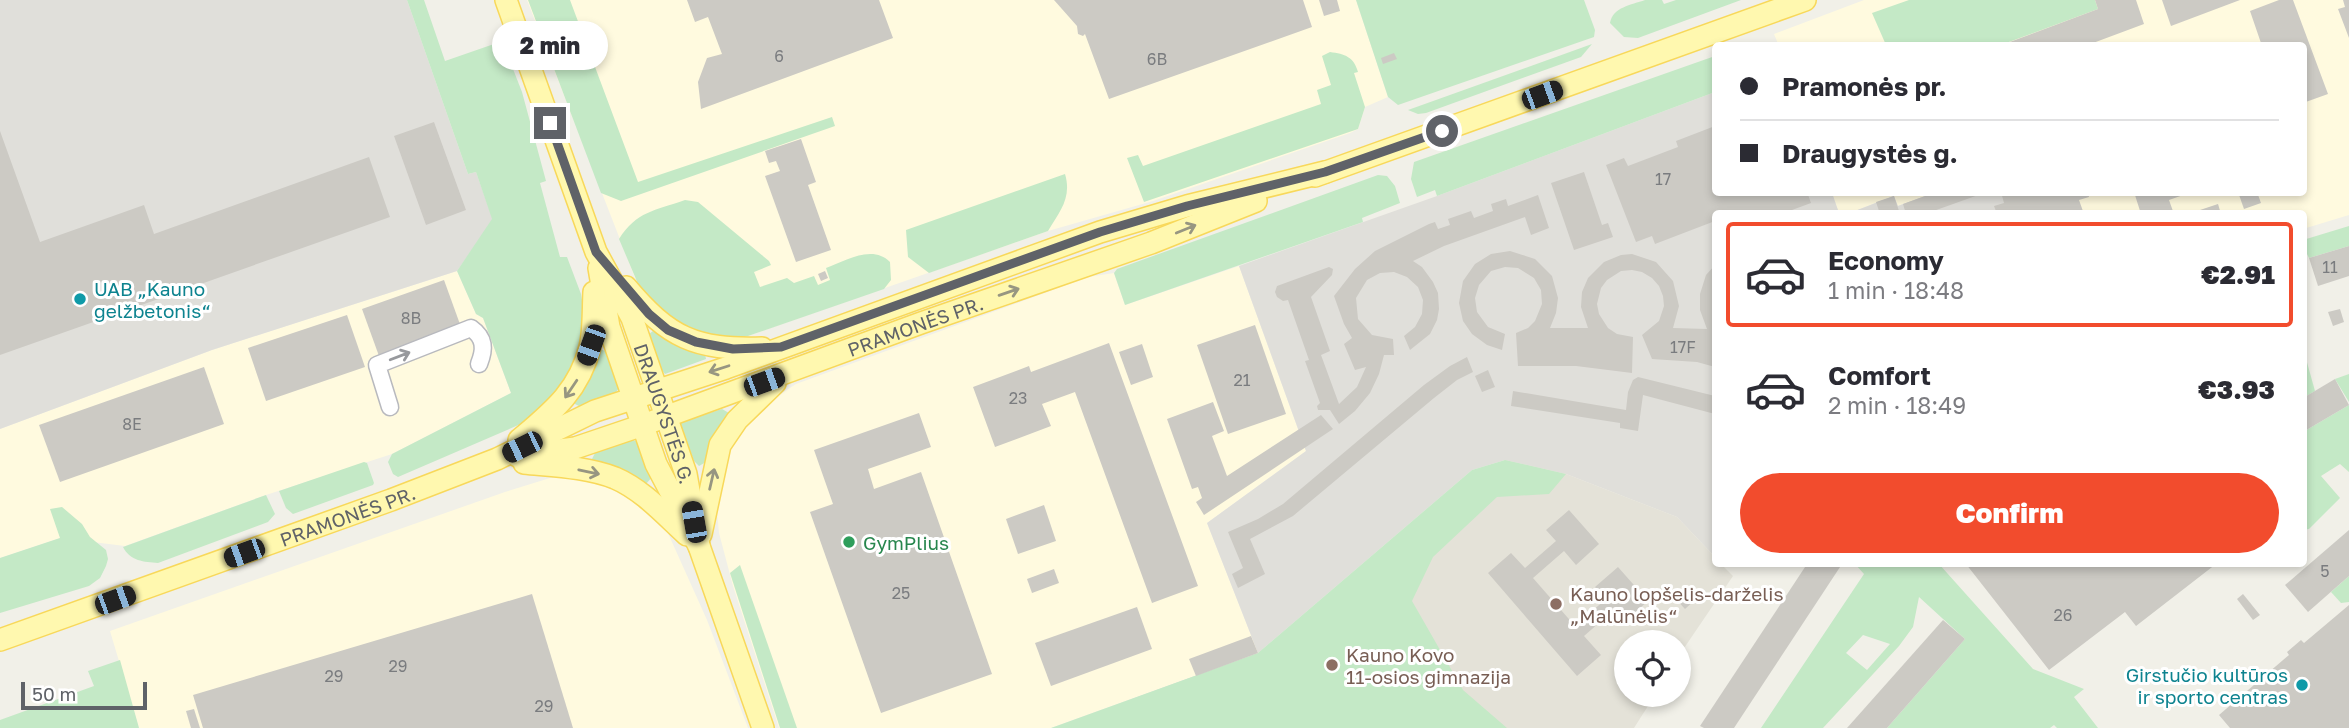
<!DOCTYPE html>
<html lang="en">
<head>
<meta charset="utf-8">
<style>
	:root { --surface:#fff; --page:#f7f7f7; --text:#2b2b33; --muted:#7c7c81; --line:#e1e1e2; --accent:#f24c2d }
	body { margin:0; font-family:"Golos Text",sans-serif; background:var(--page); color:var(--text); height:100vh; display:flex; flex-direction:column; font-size:26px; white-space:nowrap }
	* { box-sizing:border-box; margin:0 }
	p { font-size:23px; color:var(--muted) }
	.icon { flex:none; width:38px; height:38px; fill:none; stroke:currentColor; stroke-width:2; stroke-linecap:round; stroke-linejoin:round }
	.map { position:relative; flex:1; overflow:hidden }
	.drawer { position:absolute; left:1712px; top:210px; width:595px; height:357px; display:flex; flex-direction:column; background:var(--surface); border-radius:7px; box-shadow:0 4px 10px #0003 }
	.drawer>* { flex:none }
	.hud { position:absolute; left:1712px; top:42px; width:595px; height:154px; border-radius:7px; box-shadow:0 4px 10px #0003; display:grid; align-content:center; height:154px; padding:0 28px; background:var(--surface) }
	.controls { position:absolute; left:1614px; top:630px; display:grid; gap:14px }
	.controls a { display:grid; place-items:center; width:77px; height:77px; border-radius:50%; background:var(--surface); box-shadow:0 4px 10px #0003; font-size:35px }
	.scale { position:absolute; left:21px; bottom:18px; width:126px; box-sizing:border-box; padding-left:7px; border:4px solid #5f6268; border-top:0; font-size:19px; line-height:24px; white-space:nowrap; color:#5f6268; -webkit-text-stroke:5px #fff; paint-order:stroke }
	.end { position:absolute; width:32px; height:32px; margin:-16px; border:9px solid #5f6268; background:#fff; box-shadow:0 0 0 4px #fff }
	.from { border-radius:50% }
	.bubble { position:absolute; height:49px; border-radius:24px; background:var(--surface); box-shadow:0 4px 10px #0003; font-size:23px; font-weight:800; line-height:49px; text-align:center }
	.car { position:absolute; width:21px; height:42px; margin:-21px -10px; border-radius:9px; box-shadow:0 0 5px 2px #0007; background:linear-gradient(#222 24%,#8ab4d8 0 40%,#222 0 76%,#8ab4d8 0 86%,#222 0) }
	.hud b { display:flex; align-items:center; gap:24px; height:66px; font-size:26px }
	.hud b+b { border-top:2px solid var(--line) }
	.hud i { width:18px; height:18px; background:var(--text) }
	ul { padding:12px 0 0; list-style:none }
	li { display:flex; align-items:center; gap:21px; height:105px; margin:0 14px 10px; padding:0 14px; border:4px solid transparent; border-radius:7px }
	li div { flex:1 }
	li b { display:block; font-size:26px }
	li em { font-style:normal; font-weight:800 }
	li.current { border-color:var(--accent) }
	li>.icon { width:63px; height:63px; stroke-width:1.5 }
	.cta { display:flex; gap:14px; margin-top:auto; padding:14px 28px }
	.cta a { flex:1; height:80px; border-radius:42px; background:var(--accent); color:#fff; font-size:28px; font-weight:800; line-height:80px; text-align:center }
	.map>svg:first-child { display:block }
	.commercial { fill:#fffadf }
	.industrial { fill:#e0dfda }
	.education { fill:#e4e2d8 }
	.green { fill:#c4e9c6; fill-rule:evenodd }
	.building { fill:#cccac4 }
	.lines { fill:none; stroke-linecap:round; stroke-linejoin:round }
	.minor-casing { stroke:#b8b9be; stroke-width:19 }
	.major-casing { stroke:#f8d85a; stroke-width:24 }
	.minor { stroke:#fff; stroke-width:16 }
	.major { stroke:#fff8af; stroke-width:21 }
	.oneway { stroke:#979681 }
	.oneway2 { stroke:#97999d }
	.route { stroke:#5f6268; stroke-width:9 }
	.culture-dot { fill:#0f9aa8; stroke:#fff; stroke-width:2.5 }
	.leisure-dot { fill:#2e9e5b; stroke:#fff; stroke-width:2.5 }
	.education-dot { fill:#8d6e63; stroke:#fff; stroke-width:2.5 }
	.labels { text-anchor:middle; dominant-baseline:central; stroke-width:6; stroke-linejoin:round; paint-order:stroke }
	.number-label { font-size:16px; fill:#7a7c7f }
	.culture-label { font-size:19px; fill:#0d838f; stroke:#fff; text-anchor:start }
	.street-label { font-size:19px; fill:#5f6268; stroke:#fff }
	.leisure-label { font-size:19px; fill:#27864d; stroke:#fff; text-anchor:start }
	.education-label { font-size:19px; fill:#785e54; stroke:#fff; text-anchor:start }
</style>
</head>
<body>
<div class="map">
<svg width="2349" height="728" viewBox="0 0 2349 728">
	<rect width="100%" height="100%" fill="#f1f0e8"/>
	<g class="commercial">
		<path d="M527 0H1356L1388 97 1365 107 1358 129 1350 133 1153 201 1048 231 748 336 635 278Z"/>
		<path d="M1864 0H2349V215L2303 229V214L2049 213 2041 193 2303 192V46H1779L1774 34Z"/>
		<path d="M1832 193H1936L1897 206 1893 196 1847 214 1839 213Z"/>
		<path d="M1239 266 1306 451 1207 523 1258 653 1051 728H779L733 586 719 533 715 492 723 460 738 432 761 407 796 384 1088 277 1114 273 1125 305Z"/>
		<path d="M457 271 476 314 483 318 511 393 392 454 266 495 125 546 60 538 0 558V429L212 350Z"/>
		<path d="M580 476 624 492 654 515 667 531 707 620 748 728H139L110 631 505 492 550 478Z"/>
	</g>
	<g class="industrial">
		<path d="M0 0H407L468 174 476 172 493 220 457 271 212 350 0 429Z"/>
		<path d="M1715 92V192L1832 193 1839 213 1715 214V557L1677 517 1566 474 1505 460 1472 470 1258 653 1207 523 1306 451 1239 266 1437 196Z"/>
		<path d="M1936 192 2041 193 2049 214H1847L1894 196 1898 206Z"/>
	</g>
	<path class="education" d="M1505 460 1566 474 1677 517 1715 557V564H1721L1733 576 1678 657V642H1626V695H1655L1634 728H1143L1132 699 1258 653Z"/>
	<g class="green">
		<path d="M407 0H424L445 61 494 44 500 43 504 46 522 92 546 181 540 183 560 257H567L581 294 585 318 582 348 563 387 530 420 398 477 393 474 388 462 392 454 511 393 483 318 476 314 457 271 492 219 476 172 468 174Z"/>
		<path d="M528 0H570L638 182 832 117 835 126 621 201 601 193Z"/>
		<path d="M1356 0H1584L1595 30 1594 37 1398 105 1388 97Z"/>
		<path d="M1645 0H1662L1664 4 1676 0H1741L1638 38 1624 37 1610 23C1613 7 1631 5 1645 0Z"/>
		<path d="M1909 0H2095L2098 9 1998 46 1886 45 1872 13Z"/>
		<path d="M1592 44 1581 57 1426 113 1418 114 1408 110Z"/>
		<path d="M1330 52C1345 54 1354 57 1358 72L1354 73 1365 107 1358 129 1144 202 1127 158 1138 155 1143 166 1321 104 1317 90 1331 85 1322 56Z"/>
		<path d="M1715 56V92L1437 196 1435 190 1417 197 1411 179 1414 162Z"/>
		<path d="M1065 174C1072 198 1060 211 1048 231L929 273 908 257 906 230Z"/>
		<path d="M1378 175 1387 176 1395 186 1400 203 1362 218 1363 222 1125 305 1114 273 1117 269Z"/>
		<path d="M685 200 698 202 769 261 771 265 754 272 760 287 787 278 794 283 814 276 818 285 830 280 826 268C846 261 872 244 890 262L891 280 884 289 748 336 721 341 675 326 641 291 619 239C637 211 654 211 685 200Z"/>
		<path d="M2349 226V246L2309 258 2303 246V240Z"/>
		<path d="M653 331 676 344 705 354 706 359 665 374 661 369 649 334Z"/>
		<path d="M2303 348 2315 391 2303 398Z"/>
		<path d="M600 349 608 352 619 388 616 392 581 407 573 403Z"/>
		<path d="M2349 374V402L2335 379Z"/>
		<path d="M2349 405V472L2340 464 2321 476 2340 498 2309 529 2303 530V432Z"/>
		<path d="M722 409 729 413V416L706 462 699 466 694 461 680 424 683 421Z"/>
		<path d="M633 440 638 442 652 477 646 484H640L595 464 592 459 595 453Z"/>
		<path d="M1505 460 1566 474 1549 494 1497 497 1433 557 1412 601 1463 690 1507 728H1051L1258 653 1472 470Z"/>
		<path d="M364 462 367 463 374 483 373 485 293 514 286 508 279 491Z"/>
		<path d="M266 495 275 514 268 522 158 563C144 562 130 561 123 547Z"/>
		<path d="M62 507 82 524 90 537 106 550 108 559 106 566 100 578 89 586 0 613V558L60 538 50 509Z"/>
		<path d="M1855 564H1939L2033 669 2084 689 2074 697 2098 728H2057L2054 725 2050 728H1887L1965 639 1919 597 1913 627 1899 646 1823 728H1761L1864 574ZM1863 635 1890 644 1867 670 1846 653Z"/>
		<path d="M740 565 797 728H780L730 573Z"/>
		<path d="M2349 576V602L2341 603 2331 592Z"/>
		<path d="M120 660 139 728H0V720L94 686 88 671Z"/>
	</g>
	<g class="building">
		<path d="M687 0H879L893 38 701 109 698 82 707 58 722 54 708 17 695 22Z"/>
		<path d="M1054 0H1303L1312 27 1109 99 1085 34 1083 36 1078 34 1077 26Z"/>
		<path d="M1319 0H1337L1340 11 1324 16Z"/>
		<path d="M2095 0H2136L2144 24 2085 46H1999L2098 9Z"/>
		<path d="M2162 0H2240L2171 26Z"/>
		<path d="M2279 0H2293L2328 94 2303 103V46H2262L2250 11Z"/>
		<path d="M2343 0H2349V38L2338 9 2345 7Z"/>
		<path d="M1394 53 1397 59 1383 64 1381 58Z"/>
		<path d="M434 122 466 210 426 225 394 136Z"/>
		<path d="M1715 126V192H1807L1811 203 1792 210 1793 214H1715V221L1655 244 1652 236 1636 242 1606 165 1624 158 1628 166 1678 147 1676 141Z"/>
		<path d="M0 131 40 242 144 205 154 234 369 157 390 217 0 355Z"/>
		<path d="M801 139 816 182 808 185 831 250 796 262 765 176 780 171 776 161 769 163 765 151Z"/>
		<path d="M1584 172 1602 225 1608 223 1613 237 1574 250 1551 183Z"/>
		<path d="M1936 192H1984V193L1925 214H1906L1903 204Z"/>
		<path d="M2001 192H2088L2089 197 2079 200 2084 214H1997L1994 206 2004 203Z"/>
		<path d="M2134 192H2189V193L2169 200 2174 214H2141Z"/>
		<path d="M2238 192H2257L2261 203 2244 209Z"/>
		<path d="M1538 195 1549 228 1531 235 1525 217 1444 246 1413 261 1422 267 1433 282 1438 293 1439 309 1437 320 1430 334 1410 350 1404 336 1415 327 1422 314 1423 300 1418 287 1407 277 1394 272 1380 273 1367 280 1356 298 1358 319 1372 335 1393 339 1394 355H1384L1379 374 1370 393 1355 411 1339 424 1330 410H1318L1317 406 1320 403 1305 361 1309 360 1288 300 1283 301 1277 297 1275 292 1277 286 1329 267 1333 269 1332 275 1311 297 1330 351 1321 355 1339 404 1357 387 1366 367 1355 370 1344 344 1352 338 1344 324 1334 296 1355 269 1375 251 1429 224 1435 222 1438 229 1450 225 1448 219 1471 211 1474 218 1493 211 1491 204 1506 199 1508 206Z"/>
		<path d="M1894 196 1899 211 1880 214 1876 202Z"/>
		<path d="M2218 204 2221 214H2191V213Z"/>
		<path d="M2349 246V276L2318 286 2309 258Z"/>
		<path d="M1510 251 1535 259 1552 276 1558 298 1556 313 1550 328H1588L1581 307 1582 292 1588 278 1604 262 1621 255 1632 254 1656 262 1673 281 1679 306 1673 328 1707 329 1700 310V294L1706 275 1715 265V367L1697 362 1652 359 1642 335 1659 321 1664 306 1663 296 1659 286 1652 278 1642 272 1632 270 1621 271 1607 280 1601 288 1597 304 1599 314 1608 328 1617 334 1633 337 1632 373 1576 366H1518L1516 333 1528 328 1535 321 1542 304 1541 290 1534 278 1518 268 1505 267 1491 271 1479 285 1475 298 1477 312 1488 327 1505 334 1502 350 1487 345 1472 334 1463 321 1459 303 1463 281 1475 264 1491 254Z"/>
		<path d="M825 271 828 278 821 281 818 274Z"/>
		<path d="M444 280 461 327 379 356 362 309Z"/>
		<path d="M2340 309 2344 322 2333 326 2328 312Z"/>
		<path d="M347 315 365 367 266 401 248 348Z"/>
		<path d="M1255 325 1286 414 1228 434 1197 345Z"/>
		<path d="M1109 343 1198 586 1152 603 1075 392 1042 404 1051 426 995 447 973 387 1029 366 1031 372Z"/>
		<path d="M1142 344 1153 377 1131 385 1119 352Z"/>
		<path d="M1467 357 1473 372 1457 380 1434 398 1293 516 1250 539 1265 574 1238 588 1232 574 1243 568 1228 532 1258 519 1283 504 1424 385 1450 366Z"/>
		<path d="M204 367 224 424 60 482 39 425Z"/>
		<path d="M1488 370 1495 387 1482 392 1475 376Z"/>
		<path d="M1638 377 1715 396V414L1643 395 1638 431 1620 428V423L1511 406 1513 391 1626 410 1628 392 1633 380Z"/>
		<path d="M2335 379 2349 405 2303 432V398Z"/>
		<path d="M1213 402 1224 431 1212 436 1227 476 1321 415 1333 429 1204 515 1196 502 1202 498 1198 487 1192 489 1167 419Z"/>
		<path d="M919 413 931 447 868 469 874 489 921 472 992 674 881 713 810 512 833 504 814 450Z"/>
		<path d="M1044 505 1056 541 1018 554 1006 519Z"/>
		<path d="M1569 510 1599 544 1576 565 1564 551 1533 578 1575 626 1606 599 1595 587 1618 567 1648 601 1625 621 1615 609 1584 636 1601 655 1577 676 1488 573 1511 553 1525 568 1556 541 1546 530Z"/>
		<path d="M2349 530V576L2308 612 2285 585Z"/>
		<path d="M1807 564H1842L1734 728H1704L1700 726Z"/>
		<path d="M1966 564H2216L2136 626 2125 612 2049 670Z"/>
		<path d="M1054 569 1059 583 1032 593 1027 579Z"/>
		<path d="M1686 587 1696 599 1685 609 1674 597Z"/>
		<path d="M532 594 573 728H203L193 695Z"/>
		<path d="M2243 594 2260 615 2253 620 2237 599Z"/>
		<path d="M2349 605V728H2230L2219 715 2289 655 2287 652 2301 640 2304 643Z"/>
		<path d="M1137 607 1152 649 1051 686 1035 643Z"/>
		<path d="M1943 620 1965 639 1887 728H1847Z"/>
		<path d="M1251 636 1258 653 1196 676 1189 659Z"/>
		<path d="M194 709 200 728H191L186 711Z"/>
	</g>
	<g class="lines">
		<defs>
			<path id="minor" d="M390 407 377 365 471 328C485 338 485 349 479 364"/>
			<g id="major">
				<path id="s1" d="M506 0 596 252 632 318 686 474 699 546"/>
				<path d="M1315 176 1805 0"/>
				<path d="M599 268 609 327 656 464 699 546 763 728"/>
				<path d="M626 287C669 338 695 350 762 348"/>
				<path d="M519 440C552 412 579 391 590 347 594 330 593 310 594 292"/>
				<path id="s2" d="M517 456 575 448 643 425 921 323 1151 243 1256 201"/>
				<path d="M524 463C554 466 587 467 615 478 643 490 665 515 687 535"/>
				<path d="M701 534 720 445 737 420 775 383"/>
				<path id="s3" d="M0 640 391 500 497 459 595 411 726 368 1100 232 1187 206 1325 172"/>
			</g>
		</defs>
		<use href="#minor" class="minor-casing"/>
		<use href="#major" class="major-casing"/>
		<use href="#minor" class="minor"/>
		<use href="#major" class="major"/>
	</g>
	<defs><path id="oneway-shaft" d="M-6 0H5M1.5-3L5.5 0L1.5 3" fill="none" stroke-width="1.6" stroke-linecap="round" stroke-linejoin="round" transform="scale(1.75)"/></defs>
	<g class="oneway">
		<use href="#oneway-shaft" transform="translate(1186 229) rotate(-22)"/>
		<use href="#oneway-shaft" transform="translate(1009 292) rotate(-19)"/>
		<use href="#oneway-shaft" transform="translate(719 369) rotate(162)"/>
		<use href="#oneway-shaft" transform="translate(571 389) rotate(124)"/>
		<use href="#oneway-shaft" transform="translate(589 472) rotate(12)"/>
		<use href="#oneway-shaft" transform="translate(712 479) rotate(-77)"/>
	</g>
	<use class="oneway2" href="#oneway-shaft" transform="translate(400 356) rotate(-21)"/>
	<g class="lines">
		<path class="route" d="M550 123 596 252 649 314 668 330 696 342 733 349 781 347 1100 232 1187 206 1325 172 1442 131"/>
	</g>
	<g class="culture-dot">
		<circle cx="80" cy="299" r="7"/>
		<circle cx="2302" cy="685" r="7"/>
	</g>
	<circle class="leisure-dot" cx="849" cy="542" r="7"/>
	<g class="education-dot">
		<circle cx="1556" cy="604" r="7"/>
		<circle cx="1332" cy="665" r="7"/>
	</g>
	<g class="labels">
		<g class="number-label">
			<text x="779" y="56">6</text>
			<text x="1157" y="59">6B</text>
			<text x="1663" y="179">17</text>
			<text x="2330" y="267">11</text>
			<text x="411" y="318">8B</text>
			<text x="1683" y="347">17F</text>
			<text x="1242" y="380">21</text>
			<text x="1018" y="398">23</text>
			<text x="132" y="424">8E</text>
			<text x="2325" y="571">5</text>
			<text x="901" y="593">25</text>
			<text x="2063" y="615">26</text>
			<text x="398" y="666">29</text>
			<text x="334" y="676">29</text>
			<text x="544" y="706">29</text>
		</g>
		<g class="culture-label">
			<text x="94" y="288">UAB „Kauno<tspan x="94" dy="22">gelžbetonis“</tspan></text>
			<text x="2288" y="674" text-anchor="end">Girstučio kultūros<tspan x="2288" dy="22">ir sporto centras</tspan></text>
		</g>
		<g class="street-label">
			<text stroke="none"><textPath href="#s2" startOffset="420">PRAMONĖS PR.</textPath></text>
			<text stroke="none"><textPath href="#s1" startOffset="444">DRAUGYSTĖS G.</textPath></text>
			<text stroke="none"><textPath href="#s3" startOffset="369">PRAMONĖS PR.</textPath></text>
		</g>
		<g class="leisure-label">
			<text x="863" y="542">GymPlius</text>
		</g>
		<g class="education-label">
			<text x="1570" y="593">Kauno lopšelis-darželis<tspan x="1570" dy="22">„Malūnėlis“</tspan></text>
			<text x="1346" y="654">Kauno Kovo<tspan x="1346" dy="22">11-osios gimnazija</tspan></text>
		</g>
	</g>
</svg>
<div class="controls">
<a><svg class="icon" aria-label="locate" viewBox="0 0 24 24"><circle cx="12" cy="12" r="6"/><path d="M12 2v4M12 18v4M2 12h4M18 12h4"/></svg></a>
</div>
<div class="scale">50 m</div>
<i class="end from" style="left:1442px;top:131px"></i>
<i class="end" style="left:550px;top:123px"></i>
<div class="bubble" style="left:492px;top:21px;width:116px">2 min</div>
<i class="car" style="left:1542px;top:95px;rotate:70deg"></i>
<i class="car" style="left:591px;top:345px;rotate:200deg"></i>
<i class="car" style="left:764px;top:382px;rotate:70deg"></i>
<i class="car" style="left:522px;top:447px;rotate:244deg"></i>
<i class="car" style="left:694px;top:522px;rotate:350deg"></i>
<i class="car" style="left:244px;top:553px;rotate:250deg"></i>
<i class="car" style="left:115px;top:600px;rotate:70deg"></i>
<div class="hud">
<b><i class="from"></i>Pramonės pr.</b>
<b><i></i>Draugystės g.</b>
</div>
<section class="drawer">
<ul>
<li class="current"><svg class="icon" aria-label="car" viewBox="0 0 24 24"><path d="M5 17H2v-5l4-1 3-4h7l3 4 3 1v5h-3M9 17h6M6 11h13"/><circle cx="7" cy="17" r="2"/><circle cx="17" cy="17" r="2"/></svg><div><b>Economy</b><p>1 min · 18:48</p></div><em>€2.91</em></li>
<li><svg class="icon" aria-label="car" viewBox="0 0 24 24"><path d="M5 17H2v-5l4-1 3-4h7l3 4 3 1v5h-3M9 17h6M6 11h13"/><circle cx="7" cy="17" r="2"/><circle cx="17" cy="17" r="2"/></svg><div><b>Comfort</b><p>2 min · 18:49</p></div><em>€3.93</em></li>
</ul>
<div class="cta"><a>Confirm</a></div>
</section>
</div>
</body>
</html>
